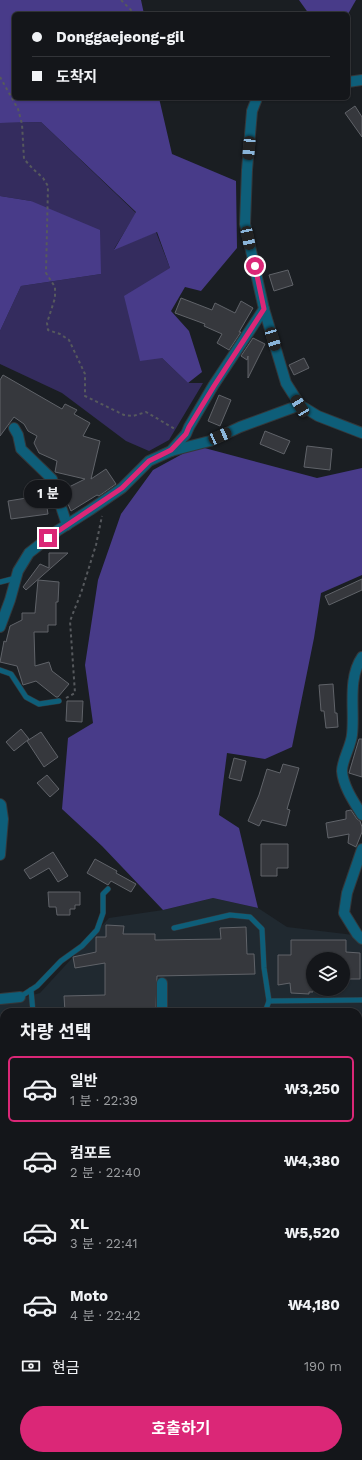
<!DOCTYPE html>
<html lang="ko">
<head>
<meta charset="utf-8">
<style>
	:root { --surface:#14161a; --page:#1d1f23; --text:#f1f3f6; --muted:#9d9fa2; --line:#333539; --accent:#db2777 }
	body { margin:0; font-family:"Work Sans","Noto Sans KR",sans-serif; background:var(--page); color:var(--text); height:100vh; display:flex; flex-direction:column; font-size:15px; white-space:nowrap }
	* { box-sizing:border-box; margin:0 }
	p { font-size:13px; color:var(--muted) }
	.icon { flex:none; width:22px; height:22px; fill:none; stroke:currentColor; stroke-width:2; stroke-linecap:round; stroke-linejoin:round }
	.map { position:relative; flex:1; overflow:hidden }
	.panel { position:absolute; left:0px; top:1008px; width:362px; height:452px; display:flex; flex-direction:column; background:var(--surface); border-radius:12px 12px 0 0; box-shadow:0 1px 3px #0004,0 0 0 1px var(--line) }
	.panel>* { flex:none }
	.hud { position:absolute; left:12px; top:12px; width:338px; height:88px; border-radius:6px; box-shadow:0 1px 3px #0004,0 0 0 1px var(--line); display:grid; align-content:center; height:88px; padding:0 20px; background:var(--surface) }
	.tools { position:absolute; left:306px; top:952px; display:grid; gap:8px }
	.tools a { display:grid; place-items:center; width:44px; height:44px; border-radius:50%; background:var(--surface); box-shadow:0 1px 3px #0004,0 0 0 1px var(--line); font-size:20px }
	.end { position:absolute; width:18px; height:18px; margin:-9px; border:5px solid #db2777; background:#fff; box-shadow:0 0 0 2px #fff }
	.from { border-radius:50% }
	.bubble { position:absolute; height:28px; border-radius:14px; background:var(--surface); box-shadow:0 1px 3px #0004,0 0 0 1px var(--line); font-size:13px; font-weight:700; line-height:28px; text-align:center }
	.car { position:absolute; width:12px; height:24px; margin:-12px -6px; border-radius:5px; box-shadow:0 0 3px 1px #0007; background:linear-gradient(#222 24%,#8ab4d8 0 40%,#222 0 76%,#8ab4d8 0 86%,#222 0) }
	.hud b { display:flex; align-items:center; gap:14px; height:38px; font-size:15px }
	.hud b+b { border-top:1px solid var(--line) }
	.hud i { width:10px; height:10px; background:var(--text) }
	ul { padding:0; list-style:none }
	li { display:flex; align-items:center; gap:12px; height:66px; margin:0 8px 6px; padding:0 12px; border:2px solid transparent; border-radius:6px }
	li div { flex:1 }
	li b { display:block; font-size:15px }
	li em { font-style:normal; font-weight:700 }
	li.on { border-color:var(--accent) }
	li>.icon { width:36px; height:36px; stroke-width:1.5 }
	h2 { padding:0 20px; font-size:18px; line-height:48px }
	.pay { display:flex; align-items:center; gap:10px; height:44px; padding:0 20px; font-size:15px }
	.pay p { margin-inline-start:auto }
	.action { display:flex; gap:8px; margin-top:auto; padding:8px 20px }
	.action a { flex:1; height:46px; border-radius:24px; background:var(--accent); color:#fff; font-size:16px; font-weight:700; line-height:46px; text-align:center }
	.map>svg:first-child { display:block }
	.built { fill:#202930; fill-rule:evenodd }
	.green { fill:#342c5e }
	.forest { fill:#483b89 }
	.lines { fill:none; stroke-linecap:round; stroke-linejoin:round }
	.stream { stroke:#2c7781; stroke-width:3.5 }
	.building { fill:#36383d; stroke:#606369 }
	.lane-casing { stroke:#34383b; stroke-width:6 }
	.street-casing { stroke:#34383b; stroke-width:12 }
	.path { stroke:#56595d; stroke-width:2; stroke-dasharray:3 3; stroke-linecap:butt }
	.lane { stroke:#0e5e79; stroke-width:5 }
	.street { stroke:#0e5e79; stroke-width:10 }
	.route { stroke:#db2777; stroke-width:5 }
</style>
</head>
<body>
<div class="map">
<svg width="362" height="1460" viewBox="0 0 362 1460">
	<rect width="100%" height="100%" fill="#1a1e22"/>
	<g class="built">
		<path d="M213 898 258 908 287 927 362 936V1174L358 1192V1012H4V1101L0 1094V1004L40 993 109 918 163 910ZM313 959H343V989H313Z"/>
		<path d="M4 1249V1398L0 1404V1254Z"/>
	</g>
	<path class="green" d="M41 122 136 213 114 249 156 232 170 268 162 358 188 383H203L169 440 149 451 126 441 62 393 0 364V331L21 286 101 274 31 201 0 196V123Z"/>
	<g class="forest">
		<path d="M0 0H141L144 14H14V98H159L172 154 236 181 237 248 201 291 185 287 171 311 189 331 202 372 188 383 162 358 140 361 124 296 170 268 157 232 114 250 136 212 41 122 0 123Z"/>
		<path d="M299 0H356L348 14H309Z"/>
		<path d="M0 196 31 201 100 230 101 274 21 286 0 331Z"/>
		<path d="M197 446 317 478 362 468V575L321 593 314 638 292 747 265 759 227 753 219 815 239 828 258 908 213 898 163 910 102 846 62 809 68 738 93 723 85 665 98 580 121 514 153 470Z"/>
	</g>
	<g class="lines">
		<path class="stream" d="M128 1460V1456"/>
	</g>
	<g class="building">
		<path d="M355 106 362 117V137L345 113Z"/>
		<path d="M288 270 293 285 274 291 269 275Z"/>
		<path d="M181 298 212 310 215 303 235 313 241 301 253 308 239 332H241L229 350 217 343 222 334 204 326 205 324 175 313Z"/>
		<path d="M253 338 265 344 248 378V356L247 360 241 356Z"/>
		<path d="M304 358 309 368 294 375 289 365Z"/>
		<path d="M3 375 62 409 65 404 77 410 74 414 90 423 83 436 100 441 91 479 106 469 116 484 99 496 97 495 71 511 64 495 67 493 65 489 85 479 55 472 57 461 39 453 34 443 37 436 28 431 24 424 14 417 0 436V380Z"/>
		<path d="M219 395 231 400 220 426 208 421Z"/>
		<path d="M265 431 290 441 284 454 260 444Z"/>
		<path d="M307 446 332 449 330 470 304 467Z"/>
		<path d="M39 496 40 502 46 501 48 514 11 519 8 501Z"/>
		<path d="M49 553H68L26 590 23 587 40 564 49 568Z"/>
		<path d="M362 579V590L329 605 325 596Z"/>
		<path d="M38 580 59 582 58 602H56V625H48V632H34L35 666 49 662 52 671 69 684 58 697H56L36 681 23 685 17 666 0 662 4 641 6 642 10 626 22 620V613H35Z"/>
		<path d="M333 684 335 713H337L338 727 326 728 324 711H321L319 685Z"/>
		<path d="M67 701H83L82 722 66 721Z"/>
		<path d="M21 729 29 739 14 751 6 742Z"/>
		<path d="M41 732 58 757 44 767 27 741Z"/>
		<path d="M359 739H362V777L349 773Z"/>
		<path d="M234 758 246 761 241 781 229 778Z"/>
		<path d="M283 764 299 768 287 809 290 810 286 826 262 820 259 826 248 821 259 795 267 769 280 773Z"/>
		<path d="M47 775 59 789 50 797 37 783Z"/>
		<path d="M351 810 357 819 360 821 362 827V832L356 847 348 843 349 834 328 838 326 823 346 819V811Z"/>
		<path d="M261 844H288V868H277V876H261Z"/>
		<path d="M53 852 68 876 58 882 49 868 30 879 24 870Z"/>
		<path d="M95 859 117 871 116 873 136 884 131 892 111 881 108 885 87 873Z"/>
		<path d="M48 892H80V905H75V909H70V915H57L56 907H49Z"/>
		<path d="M106 925 124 926 123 934H155V940L221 939 220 928 246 927 247 954H254L255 974 157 976 156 1012H65L64 996 105 995V963L75 968 73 957 96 952V937H106Z"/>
		<path d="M291 940H346V952L360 953V979H343V959H313V992H309V994L291 993 290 983 278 985V955H291Z"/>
	</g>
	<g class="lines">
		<defs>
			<g id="lane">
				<path d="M0 582 16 578"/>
				<path d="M0 670 11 674 26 697 39 704 59 701"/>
				<path d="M174 928 230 915 250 917 262 929 264 968 269 1001 362 1000"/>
				<path d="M31 990 33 1012"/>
				<path d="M20 997 37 986 61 961 82 946 97 930 103 913V894L108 889"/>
				<path d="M265 1012 269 1001"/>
			</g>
			<g id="street">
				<path d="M348 82 362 80"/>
				<path d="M257 98 252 111 247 170 245 224 264 309 286 383 300 405 318 416 362 433"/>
				<path d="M14 428 18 435 21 449 52 479 67 525"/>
				<path d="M171 451 210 441 240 427 300 405"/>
				<path d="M0 627 10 600 18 571 29 553 57 531 90 510 122 488 149 461 171 451 186 434 189 427 213 386 264 309"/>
				<path d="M362 657C347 679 355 710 352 735 351 746 342 760 342 771 343 786 354 802 362 815"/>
				<path d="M0 804 1 805 3 819 0 855"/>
				<path d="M362 849 347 893 344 913 357 934 362 939"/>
				<path d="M162 983V1012"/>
				<path d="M0 999 20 997"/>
				<path d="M0 1111 4 1118"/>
				<path d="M358 1233 362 1214"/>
				<path d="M0 1419 4 1412"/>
			</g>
		</defs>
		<use href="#lane" class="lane-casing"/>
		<use href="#street" class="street-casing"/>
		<g class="path">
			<path d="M121 0 135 14"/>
			<path d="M0 77 18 109 22 124 24 159 33 169 43 178 48 186 46 273 55 287V298L47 323 48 330 60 334 69 340 85 374V396L124 415 133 416 146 412 175 429"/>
			<path d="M66 698 75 693 70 621 81 593 96 545 102 516"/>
		</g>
		<use href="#lane" class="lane"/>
		<use href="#street" class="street"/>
	</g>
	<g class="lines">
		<path class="route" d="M48 538 122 488 149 461 171 450 186 434 189 427 214 386 264 309 255 266"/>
	</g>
</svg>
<div class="tools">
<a><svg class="icon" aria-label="layers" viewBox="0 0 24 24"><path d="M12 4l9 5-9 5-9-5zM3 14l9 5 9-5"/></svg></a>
</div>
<i class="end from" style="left:255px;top:266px"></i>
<i class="end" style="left:48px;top:538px"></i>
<div class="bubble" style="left:24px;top:480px;width:48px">1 분</div>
<i class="car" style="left:249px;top:148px;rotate:185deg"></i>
<i class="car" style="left:248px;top:238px;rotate:168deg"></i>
<i class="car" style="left:273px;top:339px;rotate:163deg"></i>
<i class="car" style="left:300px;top:406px;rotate:329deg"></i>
<i class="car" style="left:220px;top:436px;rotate:66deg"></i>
<div class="hud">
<b><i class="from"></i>Donggaejeong-gil</b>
<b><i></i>도착지</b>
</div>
<section class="panel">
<h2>차량 선택</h2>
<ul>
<li class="on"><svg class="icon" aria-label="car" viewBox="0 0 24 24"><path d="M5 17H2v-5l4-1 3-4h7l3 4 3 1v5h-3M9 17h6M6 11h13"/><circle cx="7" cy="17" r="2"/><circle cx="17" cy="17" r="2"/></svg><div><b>일반</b><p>1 분 · 22:39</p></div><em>₩3,250</em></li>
<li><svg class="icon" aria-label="car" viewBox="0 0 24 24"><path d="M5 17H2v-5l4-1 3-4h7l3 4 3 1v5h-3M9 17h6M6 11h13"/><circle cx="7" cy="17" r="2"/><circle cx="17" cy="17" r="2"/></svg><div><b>컴포트</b><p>2 분 · 22:40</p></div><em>₩4,380</em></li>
<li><svg class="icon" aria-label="car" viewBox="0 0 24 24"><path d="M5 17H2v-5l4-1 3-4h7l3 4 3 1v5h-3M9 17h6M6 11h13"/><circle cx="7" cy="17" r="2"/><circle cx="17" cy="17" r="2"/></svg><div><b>XL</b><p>3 분 · 22:41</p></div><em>₩5,520</em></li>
<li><svg class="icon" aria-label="car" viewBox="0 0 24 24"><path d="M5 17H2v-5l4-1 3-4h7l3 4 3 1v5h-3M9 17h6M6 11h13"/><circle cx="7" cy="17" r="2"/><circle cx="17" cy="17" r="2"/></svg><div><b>Moto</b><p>4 분 · 22:42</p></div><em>₩4,180</em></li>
</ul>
<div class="pay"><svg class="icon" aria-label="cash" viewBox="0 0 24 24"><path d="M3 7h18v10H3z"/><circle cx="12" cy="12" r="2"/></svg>현금<p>190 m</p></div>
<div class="action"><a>호출하기</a></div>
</section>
</div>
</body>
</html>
